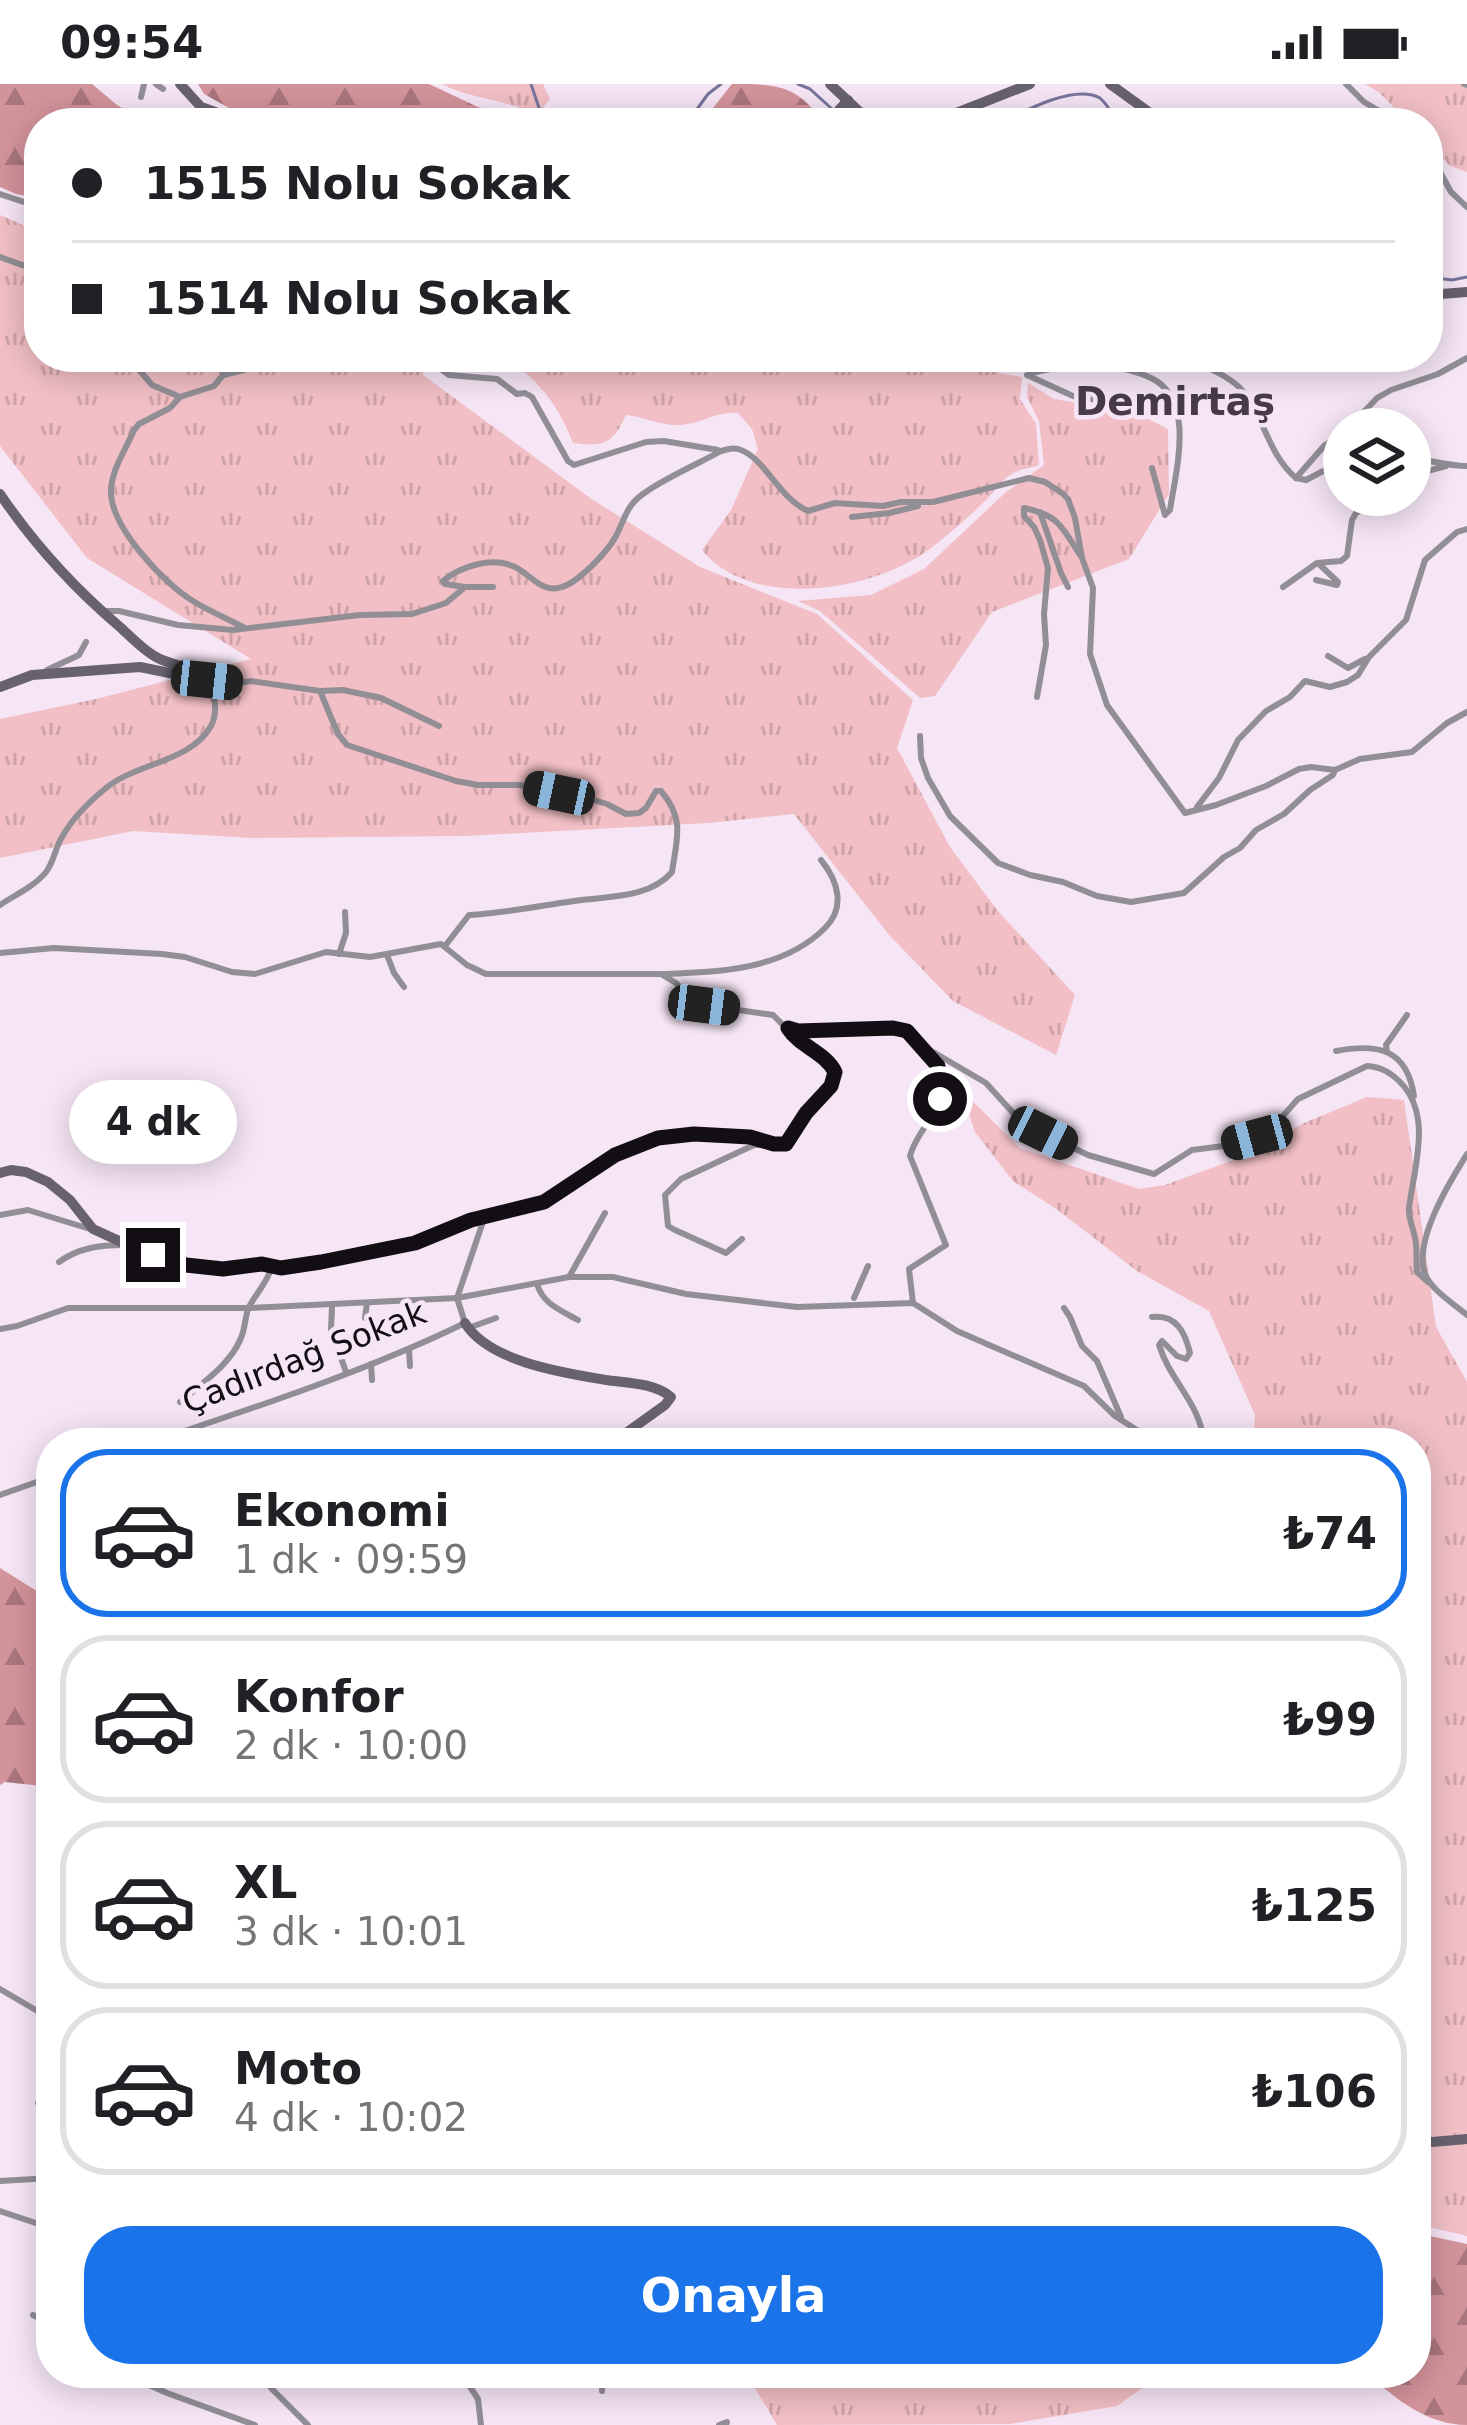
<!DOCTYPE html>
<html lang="tr">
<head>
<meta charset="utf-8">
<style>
	:root { --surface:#fff; --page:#f6f6f6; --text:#202124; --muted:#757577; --line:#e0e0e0; --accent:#1a73e8 }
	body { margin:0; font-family:"DejaVu Sans",sans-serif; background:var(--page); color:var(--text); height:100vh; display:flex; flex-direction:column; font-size:45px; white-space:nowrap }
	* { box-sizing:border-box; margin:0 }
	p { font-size:39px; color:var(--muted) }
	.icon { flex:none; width:66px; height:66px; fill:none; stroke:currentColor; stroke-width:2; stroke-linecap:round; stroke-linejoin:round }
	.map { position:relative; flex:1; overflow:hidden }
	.panel { position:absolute; left:36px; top:1344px; width:1395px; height:960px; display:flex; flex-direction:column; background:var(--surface); border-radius:48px; box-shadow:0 6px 30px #0003 }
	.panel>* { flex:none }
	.top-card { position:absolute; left:24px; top:24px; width:1419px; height:264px; border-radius:48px; box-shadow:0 6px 30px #0003; display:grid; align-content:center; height:264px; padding:0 48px; background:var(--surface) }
	.controls { position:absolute; left:1323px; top:324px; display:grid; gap:24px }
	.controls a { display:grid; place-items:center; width:108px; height:108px; border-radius:50%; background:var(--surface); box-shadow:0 6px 30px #0003; font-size:60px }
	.end { position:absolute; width:54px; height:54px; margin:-27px; border:15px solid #130e13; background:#fff; box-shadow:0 0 0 6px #fff }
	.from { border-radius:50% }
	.bubble { position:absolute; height:84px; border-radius:42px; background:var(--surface); box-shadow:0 6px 30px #0003; font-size:39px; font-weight:700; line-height:84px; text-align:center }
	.car { position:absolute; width:36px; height:72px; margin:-36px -18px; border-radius:15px; box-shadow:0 0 9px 3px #0007; background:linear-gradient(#222 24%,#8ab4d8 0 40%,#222 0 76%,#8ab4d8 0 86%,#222 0) }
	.top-card b { display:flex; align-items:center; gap:42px; height:114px; font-size:45px }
	.top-card b+b { border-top:3px solid var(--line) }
	.top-card i { width:30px; height:30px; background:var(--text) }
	ul { padding:21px 0 0; list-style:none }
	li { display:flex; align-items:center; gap:36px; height:168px; margin:0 24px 18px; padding:0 24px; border:6px solid var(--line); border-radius:48px }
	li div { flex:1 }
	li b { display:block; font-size:45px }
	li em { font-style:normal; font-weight:700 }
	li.on { border-color:var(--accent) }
	li>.icon { width:108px; height:108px; stroke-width:1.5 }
	.button { display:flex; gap:24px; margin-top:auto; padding:24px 48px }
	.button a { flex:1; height:138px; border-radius:48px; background:var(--accent); color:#fff; font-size:48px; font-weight:700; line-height:138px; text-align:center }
	.status { display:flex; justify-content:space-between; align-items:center; height:84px; padding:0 60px; background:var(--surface); direction:ltr }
	.status svg { height:33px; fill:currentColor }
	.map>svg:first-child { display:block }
	.grass { fill:url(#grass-tufts) }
	.forest { fill:url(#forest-firs) }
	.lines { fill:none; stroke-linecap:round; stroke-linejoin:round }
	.stream { stroke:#76749c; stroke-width:3 }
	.street { stroke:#928e96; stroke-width:6 }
	.secondary { stroke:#68626e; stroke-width:10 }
	.route { stroke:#130e13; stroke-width:15 }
	.labels { text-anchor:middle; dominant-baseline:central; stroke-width:9; stroke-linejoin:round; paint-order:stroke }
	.street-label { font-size:33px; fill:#130e13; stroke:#f6e5f5 }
	.quarter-label { font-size:39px; font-weight:bold; fill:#483b47; stroke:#f6e5f5 }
</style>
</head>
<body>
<div class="status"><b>09:54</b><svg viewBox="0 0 49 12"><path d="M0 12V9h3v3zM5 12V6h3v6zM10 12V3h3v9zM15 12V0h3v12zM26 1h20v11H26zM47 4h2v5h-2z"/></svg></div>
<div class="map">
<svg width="1467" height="2341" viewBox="0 0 1467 2341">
	<defs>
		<pattern id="grass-tufts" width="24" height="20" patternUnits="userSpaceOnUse" patternTransform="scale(3)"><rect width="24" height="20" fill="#f1bfc5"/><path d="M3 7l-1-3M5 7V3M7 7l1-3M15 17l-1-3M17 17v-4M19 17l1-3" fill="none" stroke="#cea3a8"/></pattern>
		<pattern id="forest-firs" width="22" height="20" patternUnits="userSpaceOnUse" patternTransform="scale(3)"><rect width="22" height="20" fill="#d3939b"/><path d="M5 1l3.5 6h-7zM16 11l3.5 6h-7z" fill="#aa767d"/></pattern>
	</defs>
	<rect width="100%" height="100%" fill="#f6e5f5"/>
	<g class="grass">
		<path d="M442 0H543L550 15 536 32C507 14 471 16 442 0Z"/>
		<path d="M1365 0H1467V88L1450 82 1428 59V39H1409L1380 9Z"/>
		<path d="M0 131 39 148V273H423V291L590 414 700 483 817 530 913 616 897 664 950 763 997 826 1075 911 1056 971 953 917 890 852 794 730 708 739 464 752 251 754 133 747 0 774V635L96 615 251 575 87 474 0 362Z"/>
		<path d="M507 273H756L781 282 789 273 935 276 936 273H995L998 289 1022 293 1020 315 1036 340 1039 381C1031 384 1020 385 1012 390 1002 395 994 408 986 416 972 430 947 452 931 464 874 508 751 527 702 466L731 426 758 365 752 345 738 329C714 328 709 336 688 340 666 345 647 333 626 331 613 360 604 363 573 359 557 318 540 300 507 273Z"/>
		<path d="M1028 299 1054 315 1137 329 1168 345 1169 410 1129 475 992 528 935 612 920 614 820 527 798 517 871 511 924 485 1006 408 1044 381 1039 337 1027 313Z"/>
		<path d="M961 1006 1020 1064 1139 1105 1165 1101 1247 1071 1304 1039 1367 1013 1404 1016 1436 1243 1467 1298V2152L1416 2140V1359H1253L1255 1331 1209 1227 1137 1187 1055 1124 1013 1097 975 1048Z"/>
		<path d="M746 2289H1157L1156 2294 1117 2322 1010 2340 777 2341Z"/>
	</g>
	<g class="forest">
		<path d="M0 0H92L117 21 150 39H39V114L16 110 0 103Z"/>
		<path d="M198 0H429L478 23 503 30 502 39H286L229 24 204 10Z"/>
		<path d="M732 0C773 0 795 0 820 34L816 39H701Z"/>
		<path d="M0 1484 51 1516V1703L5 1698 0 1701Z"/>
		<path d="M1416 2149 1467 2160V2341C1428 2341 1395 2315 1367 2289H1416Z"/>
	</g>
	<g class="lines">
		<g class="stream">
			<path d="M531 0 541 30 548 39"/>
			<path d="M798 0 810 5 832 25"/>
			<path d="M687 39 708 10 721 0"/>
			<path d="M1001 39C1026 26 1075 0 1100 14 1108 22 1112 27 1113 39"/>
			<path d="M1428 193 1452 196 1467 193"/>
		</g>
		<g class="street">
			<path d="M156 0 163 5"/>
			<path d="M1346 0 1364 18 1400 39"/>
			<path d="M1464 0 1467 1"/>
			<path d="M141 13 144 0"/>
			<path d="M1428 66 1451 108 1467 123"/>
			<path d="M0 110 39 123"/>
			<path d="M0 173 39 187"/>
			<path d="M128 273 152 301 180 313"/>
			<path d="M215 273 220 277 223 291 214 302 180 313 170 324 139 340 134 346C126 365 111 387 111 407 110 442 164 500 193 517 209 527 226 534 243 543"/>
			<path d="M440 273 441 285 449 291 497 295 517 310 525 309 532 313 568 377 574 381 646 358 664 357 718 366"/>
			<path d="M1088 273C1107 283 1131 284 1151 294 1196 315 1176 386 1170 426L1165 431 1152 384"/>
			<path d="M1183 273C1201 280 1228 291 1241 305 1264 331 1268 371 1296 394"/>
			<path d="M1092 276C1069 286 1047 282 1027 291L1073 312 1133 322"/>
			<path d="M223 291 244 286 271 275"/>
			<path d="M1348 345 1377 314 1391 306 1438 290 1467 274"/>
			<path d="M1410 374C1430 376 1447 382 1467 382"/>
			<path d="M1296 394 1324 362 1344 348"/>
			<path d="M1296 394 1306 396 1329 384 1344 382"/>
			<path d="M1410 396 1420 389 1446 382"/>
			<path d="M1040 428 1061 489 1068 503"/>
			<path d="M852 433 889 429 918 422"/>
			<path d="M1316 496 1337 501 1338 498 1320 481"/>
			<path d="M465 503 445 500 443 497C461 482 491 473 513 482 531 490 541 510 562 503 579 498 608 467 616 452 622 441 625 428 633 419 647 402 700 379 721 367 729 365 734 363 741 366 765 375 779 414 808 427L835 419 883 422 901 418H933L1029 394 1045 398 1062 409 1068 415 1075 434 1082 474 1093 504 1090 570 1107 621 1185 729 1216 721 1266 702 1299 685 1311 683 1335 686 1360 675 1412 668 1447 639 1467 628"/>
			<path d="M1283 503 1317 479 1341 477 1347 472 1352 436 1356 429 1385 411"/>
			<path d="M105 527H119L178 541 233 546 360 531 412 530 446 519 465 503H493"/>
			<path d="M1328 572 1348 584 1365 575"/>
			<path d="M47 586 79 571 86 558"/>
			<path d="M207 596 237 599 251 597 320 607 343 606 381 614 439 642"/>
			<path d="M320 607 338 650 347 661 456 697 478 701H519L587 714 607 720 626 730 639 729 646 724 656 707H661C685 735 677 754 672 788 649 815 607 812 574 817 538 822 505 829 469 831L445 862"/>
			<path d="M1037 613 1046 561 1044 530 1048 484 1040 456 1034 443 1024 432V424C1059 431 1062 443 1080 471"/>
			<path d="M920 652 921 674 928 694 950 732 998 779 1030 791 1063 798 1097 812 1131 818 1184 809 1224 773 1240 764 1256 746 1284 730 1310 706 1333 691 1335 686"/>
			<path d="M1197 723 1219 694 1238 656 1266 627 1290 613 1305 597 1330 603 1347 598 1358 591 1369 573 1406 536 1425 476 1457 448 1467 445"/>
			<path d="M0 821C15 811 35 802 46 788 54 778 55 764 62 753 72 735 90 717 106 704 136 679 191 678 211 642 219 626 214 611 207 596"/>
			<path d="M0 869 54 864 162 870 185 873 232 888 255 890 326 868 370 873 441 860 467 881 486 890H661L676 899 692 916 704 921 773 931 802 960 828 976 835 989 831 1002 801 1035 786 1060 754 1061 681 1095 665 1111 668 1142 675 1146 726 1169 742 1155"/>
			<path d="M339 870 346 849 345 828"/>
			<path d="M387 871 394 889 404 903"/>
			<path d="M664 890C720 888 783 886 825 844 846 823 838 797 821 776"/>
			<path d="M790 945 798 947 894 944C911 948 921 960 932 974 963 1014 918 1039 910 1072L946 1161 909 1185 913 1219"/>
			<path d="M923 962 986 999 1015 1031 1043 1049 1088 1071 1154 1090 1192 1066 1224 1062 1257 1053 1272 1044 1298 1015 1367 982C1381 983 1390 988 1400 998 1433 1031 1414 1083 1409 1124 1408 1136 1415 1147 1416 1160 1417 1170 1416 1178 1417 1188L1428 1198"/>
			<path d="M1336 967C1378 959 1407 965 1414 1012"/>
			<path d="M1387 968 1386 961 1407 931"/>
			<path d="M771 1059 758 1054 694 1050 665 1053 615 1071 544 1118 485 1132 457 1214 569 1193H613L686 1210 797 1223 913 1219 957 1247 1084 1302 1115 1332 1140 1348 1149 1359"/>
			<path d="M1467 1070C1450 1097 1411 1160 1426 1192 1433 1207 1454 1220 1467 1231"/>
			<path d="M0 1131 28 1126 90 1145"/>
			<path d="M59 1178C78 1164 100 1161 124 1161"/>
			<path d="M569 1193 605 1129"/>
			<path d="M537 1200C543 1220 560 1226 578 1236"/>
			<path d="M854 1214 868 1182"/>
			<path d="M332 1223 331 1245 346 1288"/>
			<path d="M1064 1224 1070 1233 1082 1262 1097 1277 1121 1333"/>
			<path d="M1152 1233C1176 1230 1185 1248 1190 1269L1186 1275 1177 1272 1162 1257 1159 1261C1170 1297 1201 1320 1204 1359"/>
			<path d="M365 1234 367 1219"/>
			<path d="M471 1243 496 1234"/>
			<path d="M0 1245 17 1242 68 1224H249L457 1214 465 1239C364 1288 256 1323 149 1359"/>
			<path d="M409 1266 410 1282"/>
			<path d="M371 1280 372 1296"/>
			<path d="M180 1318C202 1299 230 1281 241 1254 245 1245 245 1234 248 1225 255 1210 267 1200 272 1182"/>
			<path d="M0 1411 51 1393"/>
			<path d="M0 1905 51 1935"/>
			<path d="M38 2019 51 2018"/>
			<path d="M0 2097 51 2094"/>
			<path d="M0 2127 51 2144"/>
			<path d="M33 2231 51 2240"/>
			<path d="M122 2289 167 2309 255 2341"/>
			<path d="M262 2289 271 2304 308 2341"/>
			<path d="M461 2289 478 2315 481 2341"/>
			<path d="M602 2307 603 2289"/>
			<path d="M719 2341 727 2338 726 2341"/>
		</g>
		<g class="secondary">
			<path d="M180 0 201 23 246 39"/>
			<path d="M830 0 864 32 882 39"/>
			<path d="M1110 0 1164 39"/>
			<path d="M827 39 848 16"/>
			<path d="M922 39 941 35 1030 0"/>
			<path d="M1428 211 1467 208"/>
			<path d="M0 410C34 460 74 504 120 543 131 553 143 566 156 573 174 583 192 581 207 596"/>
			<path d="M0 603 32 591 140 583 204 596"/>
			<path d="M0 1089 11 1086 26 1088 48 1098 70 1116 93 1145 128 1161 186 1181 223 1185 262 1180 281 1184 377 1168 415 1159 485 1132"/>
			<path d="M465 1239C489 1278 564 1289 606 1296 628 1299 654 1299 671 1313L665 1321 612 1359"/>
			<path d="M1416 2054 1432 2058 1467 2055"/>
		</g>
	</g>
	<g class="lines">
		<path class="route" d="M153 1171 186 1181 223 1185 262 1180 281 1184 321 1178 415 1159 471 1136 544 1118 615 1071 658 1054 694 1050 750 1053 774 1060H786L806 1029 831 1002 835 988C825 968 800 963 788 944L798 947 893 944 907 947 938 982 940 1015"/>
	</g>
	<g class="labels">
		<g class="street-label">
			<text transform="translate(304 1273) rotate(-21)">Çadırdağ Sokak</text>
		</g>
		<g class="quarter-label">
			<text x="1175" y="317">Demirtaş</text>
		</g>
	</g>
</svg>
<div class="controls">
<a><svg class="icon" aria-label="layers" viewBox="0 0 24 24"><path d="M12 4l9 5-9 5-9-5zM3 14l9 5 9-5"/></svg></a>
</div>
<i class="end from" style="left:940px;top:1015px"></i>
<i class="end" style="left:153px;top:1171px"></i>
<div class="bubble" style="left:69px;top:996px;width:168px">4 dk</div>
<i class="car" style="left:207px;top:596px;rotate:96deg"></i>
<i class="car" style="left:559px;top:709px;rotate:282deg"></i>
<i class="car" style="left:704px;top:921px;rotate:97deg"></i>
<i class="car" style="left:1043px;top:1049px;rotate:116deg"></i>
<i class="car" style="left:1257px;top:1053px;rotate:255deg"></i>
<div class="top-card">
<b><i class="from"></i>1515 Nolu Sokak</b>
<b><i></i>1514 Nolu Sokak</b>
</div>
<section class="panel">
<ul>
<li class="on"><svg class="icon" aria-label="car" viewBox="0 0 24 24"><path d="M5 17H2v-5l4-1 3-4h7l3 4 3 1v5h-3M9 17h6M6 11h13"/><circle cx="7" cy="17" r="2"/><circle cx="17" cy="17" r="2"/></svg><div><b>Ekonomi</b><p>1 dk · 09:59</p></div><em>₺74</em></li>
<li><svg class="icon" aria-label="car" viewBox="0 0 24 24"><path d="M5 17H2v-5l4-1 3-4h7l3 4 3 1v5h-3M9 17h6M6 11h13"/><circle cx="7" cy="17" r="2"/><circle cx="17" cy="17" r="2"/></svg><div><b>Konfor</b><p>2 dk · 10:00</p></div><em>₺99</em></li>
<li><svg class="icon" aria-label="car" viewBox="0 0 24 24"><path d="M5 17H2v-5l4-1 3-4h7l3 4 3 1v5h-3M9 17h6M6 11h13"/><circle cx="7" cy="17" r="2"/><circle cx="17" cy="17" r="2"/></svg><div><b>XL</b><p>3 dk · 10:01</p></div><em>₺125</em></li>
<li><svg class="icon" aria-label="car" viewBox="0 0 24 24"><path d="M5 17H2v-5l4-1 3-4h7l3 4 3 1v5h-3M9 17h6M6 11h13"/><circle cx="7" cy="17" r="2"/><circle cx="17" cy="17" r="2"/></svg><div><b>Moto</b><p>4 dk · 10:02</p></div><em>₺106</em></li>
</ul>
<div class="button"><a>Onayla</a></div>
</section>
</div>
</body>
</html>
